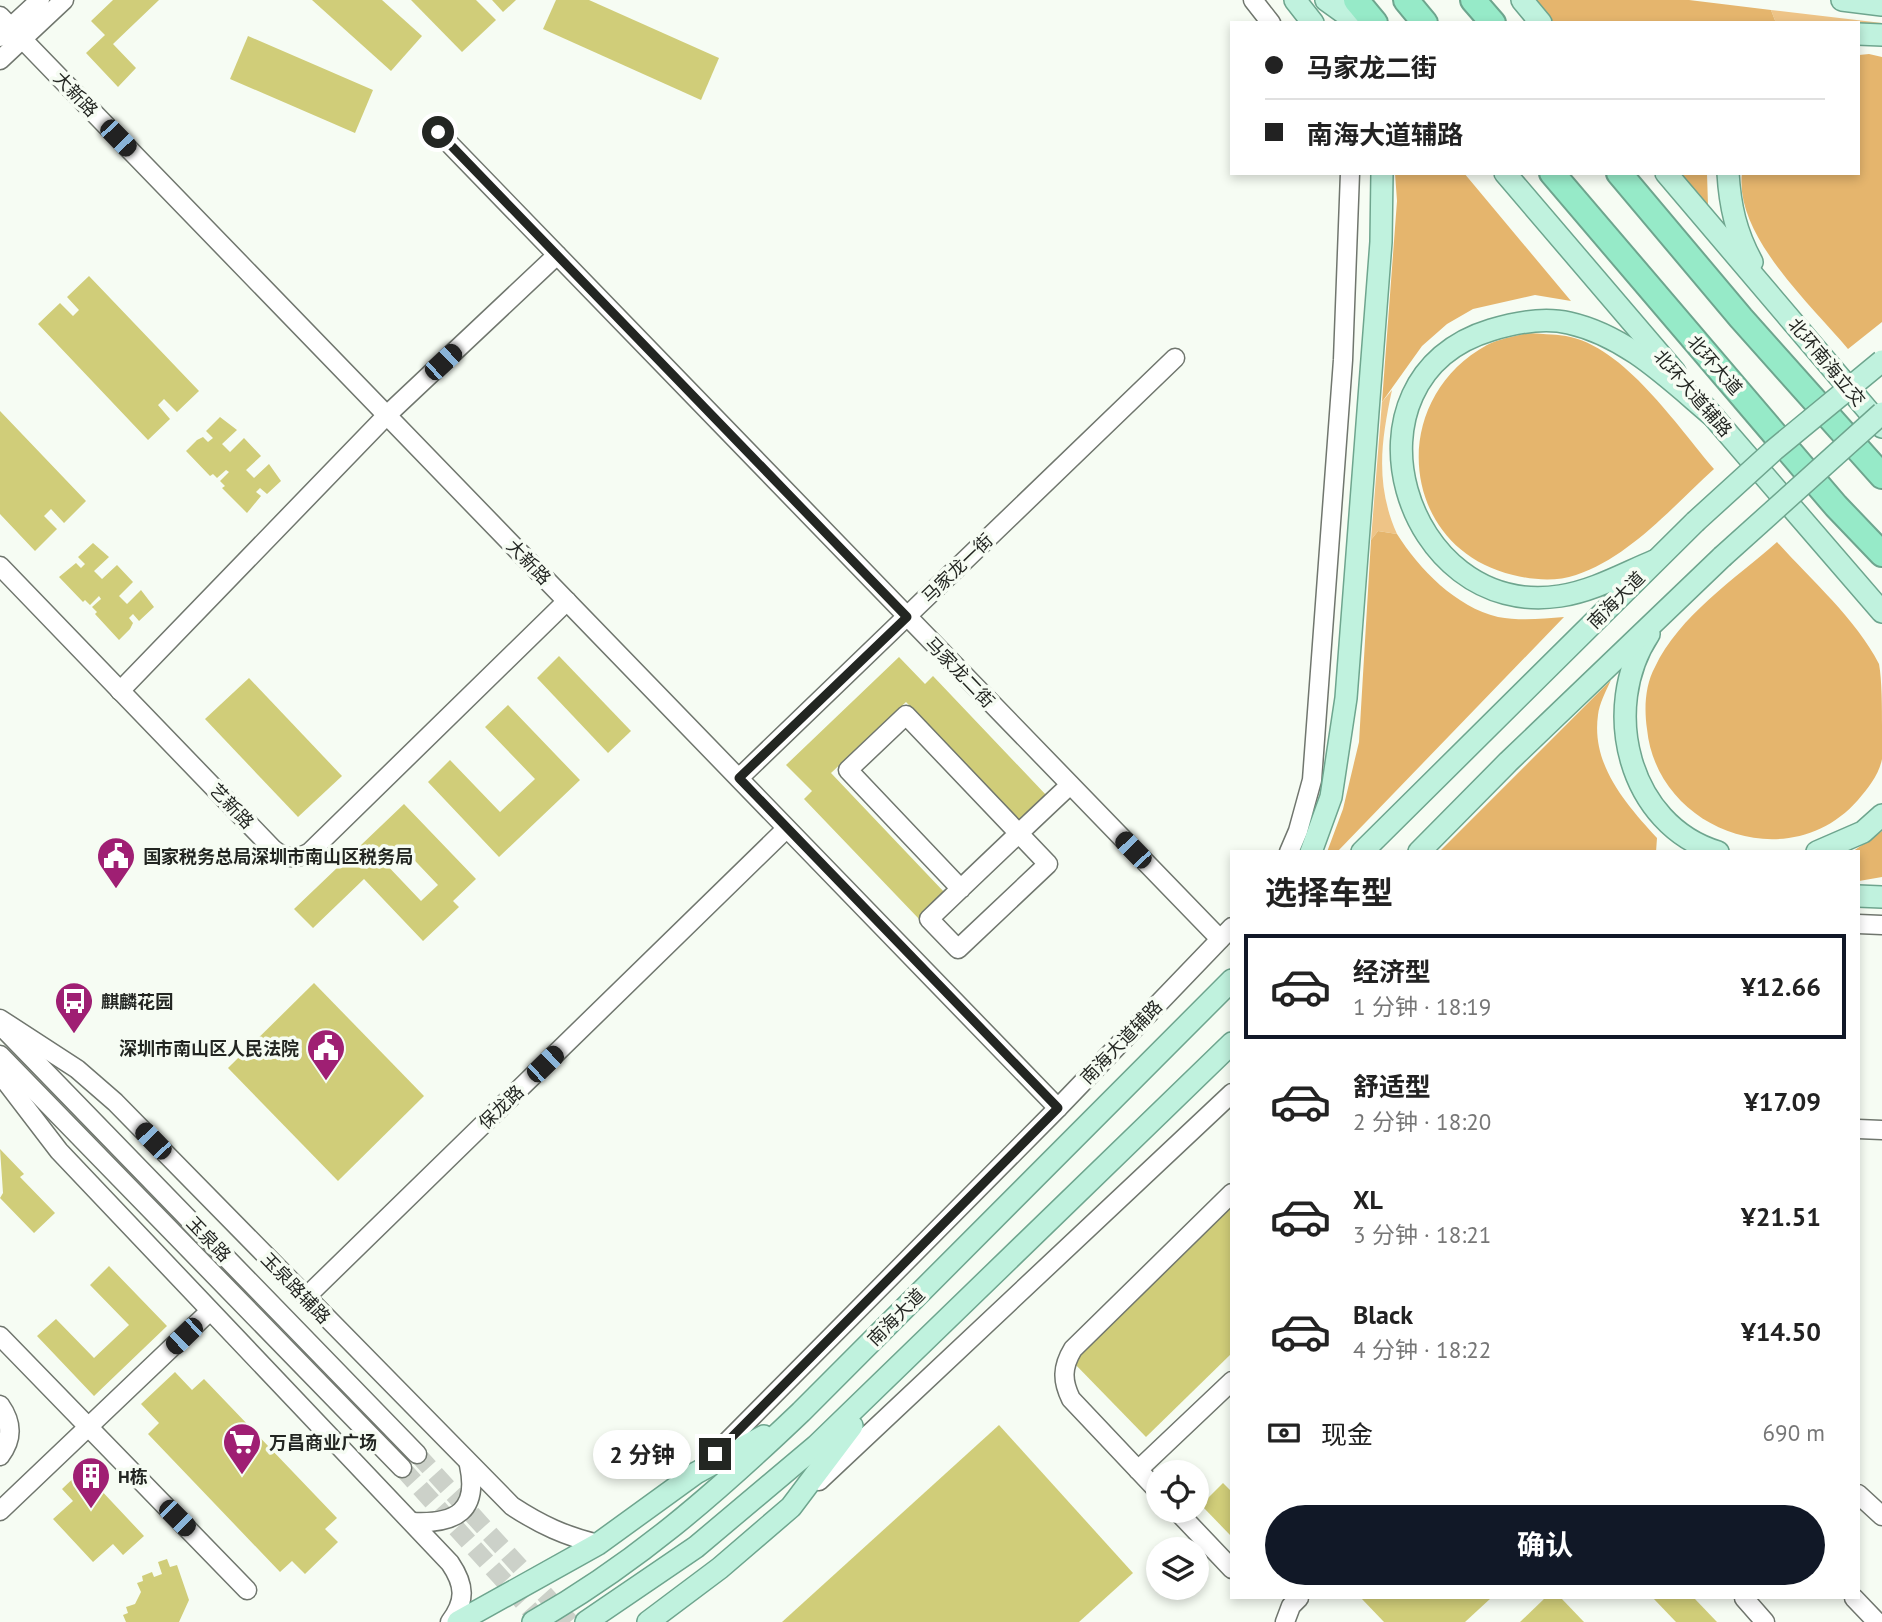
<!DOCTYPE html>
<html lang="zh">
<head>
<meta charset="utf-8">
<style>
	:root { --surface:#fff; --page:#f6f6f6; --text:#222; --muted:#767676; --line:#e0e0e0; --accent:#111827 }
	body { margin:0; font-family:"PT Sans","Noto Sans SC",sans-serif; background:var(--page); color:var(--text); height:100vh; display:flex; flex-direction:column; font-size:26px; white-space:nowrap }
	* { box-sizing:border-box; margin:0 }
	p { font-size:23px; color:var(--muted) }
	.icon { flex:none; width:38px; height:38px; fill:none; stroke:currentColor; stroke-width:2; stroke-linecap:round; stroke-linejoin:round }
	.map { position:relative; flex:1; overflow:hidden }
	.details { position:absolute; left:1230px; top:850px; width:630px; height:749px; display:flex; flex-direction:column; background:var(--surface); border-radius:0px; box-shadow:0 4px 10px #0003 }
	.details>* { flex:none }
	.hud { position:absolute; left:1230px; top:21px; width:630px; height:154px; border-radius:0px; box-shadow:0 4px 10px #0003; display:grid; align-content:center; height:154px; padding:0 35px; background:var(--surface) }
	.buttons { position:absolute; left:1146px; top:1460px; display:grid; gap:14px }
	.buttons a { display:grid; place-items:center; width:63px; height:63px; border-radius:50%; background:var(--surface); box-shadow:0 4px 10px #0003; font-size:35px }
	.end { position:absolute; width:32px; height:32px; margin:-16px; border:9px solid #232622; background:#fff; box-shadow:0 0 0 4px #fff }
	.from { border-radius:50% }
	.bubble { position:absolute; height:49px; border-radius:24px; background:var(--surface); box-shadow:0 4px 10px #0003; font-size:23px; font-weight:700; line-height:49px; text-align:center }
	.car { position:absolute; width:21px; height:42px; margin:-21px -10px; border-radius:9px; box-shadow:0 0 5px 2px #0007; background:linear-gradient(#222 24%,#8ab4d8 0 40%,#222 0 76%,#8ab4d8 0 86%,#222 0) }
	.hud b { display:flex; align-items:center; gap:24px; height:66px; font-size:26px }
	.hud b+b { border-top:2px solid var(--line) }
	.hud i { width:18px; height:18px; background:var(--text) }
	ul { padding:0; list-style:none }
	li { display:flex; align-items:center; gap:21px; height:105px; margin:0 14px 10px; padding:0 21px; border:4px solid transparent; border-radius:0px }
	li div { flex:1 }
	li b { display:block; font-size:26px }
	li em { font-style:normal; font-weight:700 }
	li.selected { border-color:var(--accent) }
	li>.icon { width:63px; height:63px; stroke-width:1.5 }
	h2 { padding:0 35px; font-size:32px; line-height:84px }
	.pay { display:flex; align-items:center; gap:18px; height:77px; padding:0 35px; font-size:26px }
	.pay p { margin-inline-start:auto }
	.primary-button { display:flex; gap:14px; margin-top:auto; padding:14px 35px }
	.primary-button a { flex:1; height:80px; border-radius:42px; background:var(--accent); color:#fff; font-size:28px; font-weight:700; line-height:80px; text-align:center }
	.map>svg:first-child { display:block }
	.green { fill:#eec487 }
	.forest { fill:#e5b56d }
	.building { fill:#d0cd79; fill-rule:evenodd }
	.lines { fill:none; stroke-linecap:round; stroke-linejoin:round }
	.minor-tunnel { stroke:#ccd1c9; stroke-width:18; stroke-dasharray:18 9; stroke-linecap:butt }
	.minor-casing { stroke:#70766e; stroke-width:21 }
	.major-casing { stroke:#6ea58e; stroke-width:24 }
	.highway-casing { stroke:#6ea58e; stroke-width:28 }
	.minor { stroke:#fff; stroke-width:18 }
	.major { stroke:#c0f2de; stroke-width:21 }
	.highway { stroke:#96eac8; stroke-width:24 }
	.major-bridge-casing { stroke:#6ea58e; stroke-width:24; stroke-linecap:butt }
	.major-bridge { stroke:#c0f2de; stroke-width:21 }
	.route { stroke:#232622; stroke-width:9 }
	.labels { text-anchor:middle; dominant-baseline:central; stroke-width:7; stroke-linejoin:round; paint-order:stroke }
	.street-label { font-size:18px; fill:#232622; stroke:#f6fcf3 }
	.poi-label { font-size:18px; font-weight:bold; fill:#232622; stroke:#f6fcf3; text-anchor:start }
</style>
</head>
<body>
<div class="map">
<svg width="1882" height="1622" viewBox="0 0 1882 1622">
	<rect width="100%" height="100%" fill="#f6fcf3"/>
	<g class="green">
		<path d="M1771 10 1882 23V27L1858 23H1776Z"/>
		<path d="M1392 390C1381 441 1375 485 1397 534L1378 531 1371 540 1382 402Z"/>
	</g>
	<g class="forest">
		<path d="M1535 0H1689L1771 10 1776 23H1554Z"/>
		<path d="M1869 54 1882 57V322L1848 349C1811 305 1734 235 1742 173H1858L1859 55Z"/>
		<path d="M1395 173H1464L1571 301 1535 295 1473 309 1447 324 1422 346 1382 402 1397 201Z"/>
		<path d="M1681 173H1707L1708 206Z"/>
		<path d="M1527 333C1540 334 1553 334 1566 336 1624 346 1677 426 1714 469 1673 506 1630 557 1576 575 1556 582 1533 580 1513 575 1399 548 1386 400 1487 345 1498 339 1514 337 1527 333Z"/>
		<path d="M1378 531 1397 534C1419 569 1456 607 1498 617 1519 621 1542 619 1564 617L1337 852H1327L1343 809 1359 742 1371 540Z"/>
		<path d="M1777 542C1811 580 1856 619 1879 664 1882 680 1882 709 1882 727 1882 738 1882 749 1882 759 1879 775 1868 788 1858 800 1789 879 1657 830 1647 729 1644 709 1645 685 1655 667 1679 616 1735 579 1777 542Z"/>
		<path d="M1611 680C1606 691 1599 704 1598 715 1591 765 1626 804 1657 838L1656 852H1439Z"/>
		<path d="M1882 831V877L1859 881 1858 852H1852Z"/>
	</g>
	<g class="building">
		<path d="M113 0H159L113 44 136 68 118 87 86 53 105 35 91 21Z"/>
		<path d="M312 0H382L422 36 391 71Z"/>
		<path d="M411 0H476L496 20 462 52Z"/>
		<path d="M492 0H516L503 12Z"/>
		<path d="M556 0H589L719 58 701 100 543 29Z"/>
		<path d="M248 36 373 90 355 133 230 79Z"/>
		<path d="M89 276 199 391 177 412 164 399 158 405 170 419 148 440 38 324 60 303 73 316 79 310 67 297Z"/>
		<path d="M0 411 86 501 64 523 51 509 44 516 57 529 35 551 0 514Z"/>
		<path d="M220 417 237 430 222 444 230 452 244 438 261 456 246 470 254 478 269 464 281 481 267 494 260 488 256 492 261 496 247 513 222 488 225 486 220 481 229 472 226 470 217 478 213 474 210 476 186 451 197 440 203 437 208 442 213 438 206 431Z"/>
		<path d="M93 543 109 557 94 571 102 579 117 565 133 582 119 596 127 604 141 590 154 607 139 621 133 614 129 618 133 623 130 629 119 640 95 614 97 612 92 607 101 599 99 596 90 605 85 600 83 602 59 577 76 563 81 568 85 564 78 557Z"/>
		<path d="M559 656 631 731 608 753 537 678Z"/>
		<path d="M899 657 925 684 933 676 1047 796 1021 822 906 702 831 773 945 893 919 919 804 799 812 791 786 765Z"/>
		<path d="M249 678 342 776 298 817 205 719Z"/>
		<path d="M508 705 580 780 499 857 428 782 450 760 500 812 535 779 485 727Z"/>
		<path d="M404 804 476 879 453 901 459 907 423 941 364 879 313 928 294 909ZM400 845 438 885 421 901 383 861Z"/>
		<path d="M314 983 424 1096 338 1181 228 1068Z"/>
		<path d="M0 1149 24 1174 20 1177 55 1213 34 1233 0 1198 3 1193Z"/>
		<path d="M1232 1205V1353L1146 1437 1072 1361Z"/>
		<path d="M109 1266 167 1326 94 1396 37 1336 56 1319 94 1358 129 1325 90 1285Z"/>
		<path d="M175 1372 192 1390 204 1379 337 1518 325 1529 338 1542 305 1574 292 1561 280 1572 148 1434 159 1423 141 1404Z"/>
		<path d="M999 1425 1133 1573 1079 1622H782Z"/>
		<path d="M82 1470 144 1536 123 1555 113 1544 93 1562 53 1519 73 1501 62 1489Z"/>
		<path d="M1223 1483 1232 1492V1537L1201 1505Z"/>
		<path d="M167 1559 170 1567 177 1565 189 1600 179 1622H126L123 1615 128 1613 126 1607 135 1604 141 1592 137 1583 143 1581 142 1576 152 1572 154 1577 162 1574 158 1562Z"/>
		<path d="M1361 1598H1491L1465 1622H1384Z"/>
		<path d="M1545 1598H1561L1584 1622H1520Z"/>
		<path d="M1653 1598H1694L1717 1622H1676Z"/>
	</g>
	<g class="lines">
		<g class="minor-tunnel">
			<path d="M417 1454 570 1622"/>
			<path d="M402 1468 541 1622"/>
		</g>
		<defs>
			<g id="minor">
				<path d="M1253 0 1271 23"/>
				<path d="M0 16 1058 1108"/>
				<path d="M0 37 40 0"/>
				<path d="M0 60 64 0"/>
				<path d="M438 132 1220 939"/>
				<path d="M0 566 273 849C285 859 296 860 310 852L567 601"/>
				<path d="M120 691 387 415 557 255"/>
				<path d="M739 778 1175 358"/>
				<path d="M1289 852 1298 831 1312 780 1343 360 1350 173"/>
				<path d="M961 889 848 770 906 715 1048 864 958 949 929 919C976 874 1023 829 1070 785"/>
				<path d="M1858 924 1882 925"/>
				<path d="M0 1019 77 1069 115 1102 512 1506C541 1525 565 1536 598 1544"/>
				<path d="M2 1027 417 1454"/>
				<path d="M0 1055 402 1468"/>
				<path d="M0 1074 59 1151 450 1563C465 1585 466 1601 450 1622"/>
				<path d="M1858 1129 1882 1130"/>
				<path d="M306 1297 786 829"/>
				<path d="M0 1336 247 1590"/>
				<path d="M0 1405C12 1422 13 1439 0 1456"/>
				<path d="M705 1464 1058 1108 1232 927"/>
				<path d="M1138 1470 1232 1381"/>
				<path d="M819 1481 1232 1093"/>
				<path d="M1158 1491 1071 1399C1062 1381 1062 1367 1073 1349L1232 1193"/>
				<path d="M1858 1494 1882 1516"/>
				<path d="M1176 1510 1232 1569"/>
				<path d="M0 1511 210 1311"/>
				<path d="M413 1522C456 1524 479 1511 469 1465"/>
				<path d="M1744 1598 1765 1622"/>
				<path d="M1854 1598 1877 1622"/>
				<path d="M1285 1622 1291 1606 1299 1598"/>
			</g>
			<g id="major">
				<path d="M1295 0 1313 23"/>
				<path d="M1326 0 1358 23"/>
				<path d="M1522 0 1541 23"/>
				<path d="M1842 0 1882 5"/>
				<path d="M1858 34 1882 35"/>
				<path d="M1505 173 1675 372"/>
				<path d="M1666 173 1882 427"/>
				<path d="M1728 173C1730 206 1736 233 1752 262"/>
				<path d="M1705 407 1882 612"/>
				<path d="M1654 561C1623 574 1593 591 1560 596 1403 620 1332 378 1491 330 1514 323 1544 317 1569 323 1627 336 1670 380 1714 417"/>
				<path d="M1649 634C1600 708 1628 825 1718 852"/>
				<path d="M1311 852 1331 797 1346 698 1381 242 1382 173"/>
				<path d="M1362 852 1695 522"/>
				<path d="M1419 852 1508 762 1722 557"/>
				<path d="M1817 852 1863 832 1882 815"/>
				<path d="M1858 896 1882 897"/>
				<path d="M458 1622 598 1544 696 1473 764 1436"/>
				<path d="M533 1622C635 1564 716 1493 801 1412L1232 980"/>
				<path d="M586 1622 696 1547 816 1446 1232 1043"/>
				<path d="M648 1622 720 1568 791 1507 852 1426"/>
			</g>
			<g id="highway">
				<path d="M1356 0 1375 23"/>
				<path d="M1406 0 1425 23"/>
				<path d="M1473 0 1493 23"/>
				<path d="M1552 173 1836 506 1882 554"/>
				<path d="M1619 173 1741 318 1882 476"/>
			</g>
		</defs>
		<use href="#minor" class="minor-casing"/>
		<use href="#major" class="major-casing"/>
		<use href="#highway" class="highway-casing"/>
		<use href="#minor" class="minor"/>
		<use href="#major" class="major"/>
		<use href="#highway" class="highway"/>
		<defs>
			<g id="major-bridge">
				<path d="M1695 522 1774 450 1882 361"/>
				<path d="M1722 557 1882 413"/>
			</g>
		</defs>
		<use href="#major-bridge" class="major-bridge-casing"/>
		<use href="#major-bridge" class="major-bridge"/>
	</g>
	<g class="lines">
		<path class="route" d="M438 132 907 617 739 778 1058 1108 715 1454"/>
	</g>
	<defs>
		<symbol id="civic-pin" viewBox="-11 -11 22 30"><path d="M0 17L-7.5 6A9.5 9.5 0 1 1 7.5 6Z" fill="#9f1f73" stroke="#f6fcf3"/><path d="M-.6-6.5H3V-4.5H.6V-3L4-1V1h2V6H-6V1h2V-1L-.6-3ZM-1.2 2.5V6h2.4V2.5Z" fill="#fff"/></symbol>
		<symbol id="bus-pin" viewBox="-11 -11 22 30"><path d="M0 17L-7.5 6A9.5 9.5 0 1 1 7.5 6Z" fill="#9f1f73" stroke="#f6fcf3"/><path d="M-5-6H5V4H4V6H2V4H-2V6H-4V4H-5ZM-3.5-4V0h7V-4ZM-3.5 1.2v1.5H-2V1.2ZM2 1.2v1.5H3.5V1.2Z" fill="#fff"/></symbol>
		<symbol id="supermarket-pin" viewBox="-11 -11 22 30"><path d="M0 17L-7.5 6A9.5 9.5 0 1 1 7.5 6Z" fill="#9f1f73" stroke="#f6fcf3"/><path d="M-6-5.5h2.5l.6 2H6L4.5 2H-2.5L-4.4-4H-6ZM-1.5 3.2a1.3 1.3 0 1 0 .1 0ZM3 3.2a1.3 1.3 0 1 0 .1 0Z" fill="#fff"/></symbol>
		<symbol id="building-pin" viewBox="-11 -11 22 30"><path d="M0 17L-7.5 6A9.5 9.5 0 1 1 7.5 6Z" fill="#9f1f73" stroke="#f6fcf3"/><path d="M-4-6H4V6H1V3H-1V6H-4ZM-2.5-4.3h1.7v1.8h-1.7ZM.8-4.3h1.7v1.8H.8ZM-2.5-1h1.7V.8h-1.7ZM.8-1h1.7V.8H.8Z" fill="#fff"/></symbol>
	</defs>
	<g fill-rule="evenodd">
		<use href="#civic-pin" x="94" y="834" width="44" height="60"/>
		<use href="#bus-pin" x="52" y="979" width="44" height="60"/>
		<use href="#civic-pin" x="304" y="1026" width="44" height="60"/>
		<use href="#supermarket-pin" x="220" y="1420" width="44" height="60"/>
		<use href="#building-pin" x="69" y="1454" width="44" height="60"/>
	</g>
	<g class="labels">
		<g class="street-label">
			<text transform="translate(76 94) rotate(46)">大新路</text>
			<text transform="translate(1827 362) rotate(50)">北环南海立交</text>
			<text transform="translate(1715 365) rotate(49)">北环大道</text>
			<text transform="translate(1693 393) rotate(49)">北环大道辅路</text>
			<text transform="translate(529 562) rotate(46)">大新路</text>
			<text transform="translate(957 568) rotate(-44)">马家龙一街</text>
			<text transform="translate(1616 600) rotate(-45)">南海大道</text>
			<text transform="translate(960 672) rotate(46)">马家龙二街</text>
			<text transform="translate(232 806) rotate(46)">艺新路</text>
			<text transform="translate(1121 1042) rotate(-46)">南海大道辅路</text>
			<text transform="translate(501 1107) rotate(-44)">保龙路</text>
			<text transform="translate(209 1239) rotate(46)">玉泉路</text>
			<text transform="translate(296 1288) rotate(46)">玉泉路辅路</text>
			<text transform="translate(896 1317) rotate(-45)">南海大道</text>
		</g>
		<g class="poi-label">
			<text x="143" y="856">国家税务总局深圳市南山区税务局</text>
			<text x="101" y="1001">麒麟花园</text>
			<text x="299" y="1048" text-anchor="end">深圳市南山区人民法院</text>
			<text x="269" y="1442">万昌商业广场</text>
			<text x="118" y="1476">H栋</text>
		</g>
	</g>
</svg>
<div class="buttons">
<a><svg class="icon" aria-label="locate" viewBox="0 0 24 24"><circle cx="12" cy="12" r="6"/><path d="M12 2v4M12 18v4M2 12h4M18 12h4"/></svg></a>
<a><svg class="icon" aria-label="layers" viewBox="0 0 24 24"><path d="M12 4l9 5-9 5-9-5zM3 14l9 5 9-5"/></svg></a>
</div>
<i class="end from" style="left:438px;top:132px"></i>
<i class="end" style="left:715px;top:1454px"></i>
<div class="bubble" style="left:593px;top:1430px;width:98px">2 分钟</div>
<i class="car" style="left:118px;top:138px;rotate:136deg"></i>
<i class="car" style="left:443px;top:362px;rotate:47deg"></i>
<i class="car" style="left:1133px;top:850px;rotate:316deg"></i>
<i class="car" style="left:545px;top:1064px;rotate:46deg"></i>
<i class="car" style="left:153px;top:1141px;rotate:316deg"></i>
<i class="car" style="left:184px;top:1336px;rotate:226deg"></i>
<i class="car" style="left:177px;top:1518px;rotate:135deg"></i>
<div class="hud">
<b><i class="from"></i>马家龙二街</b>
<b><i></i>南海大道辅路</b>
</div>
<section class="details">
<h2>选择车型</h2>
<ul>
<li class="selected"><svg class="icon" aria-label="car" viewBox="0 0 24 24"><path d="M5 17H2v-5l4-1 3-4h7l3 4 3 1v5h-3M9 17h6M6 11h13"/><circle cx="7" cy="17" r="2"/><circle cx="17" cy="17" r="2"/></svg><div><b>经济型</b><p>1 分钟 · 18:19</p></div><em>¥12.66</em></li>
<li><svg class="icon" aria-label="car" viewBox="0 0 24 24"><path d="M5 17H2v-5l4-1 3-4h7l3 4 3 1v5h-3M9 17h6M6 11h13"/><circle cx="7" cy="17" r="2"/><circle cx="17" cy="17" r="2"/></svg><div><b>舒适型</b><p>2 分钟 · 18:20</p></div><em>¥17.09</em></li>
<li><svg class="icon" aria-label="car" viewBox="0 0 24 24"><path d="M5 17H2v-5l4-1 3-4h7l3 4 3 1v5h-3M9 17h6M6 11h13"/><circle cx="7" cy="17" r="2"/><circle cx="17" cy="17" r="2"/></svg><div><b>XL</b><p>3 分钟 · 18:21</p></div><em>¥21.51</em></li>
<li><svg class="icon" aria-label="car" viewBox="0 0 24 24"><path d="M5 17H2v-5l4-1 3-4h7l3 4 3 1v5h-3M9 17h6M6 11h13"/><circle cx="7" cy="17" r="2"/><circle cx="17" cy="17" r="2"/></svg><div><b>Black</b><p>4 分钟 · 18:22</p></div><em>¥14.50</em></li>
</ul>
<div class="pay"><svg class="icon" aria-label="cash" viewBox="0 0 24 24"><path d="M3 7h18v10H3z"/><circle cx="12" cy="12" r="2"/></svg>现金<p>690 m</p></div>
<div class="primary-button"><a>确认</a></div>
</section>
</div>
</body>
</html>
